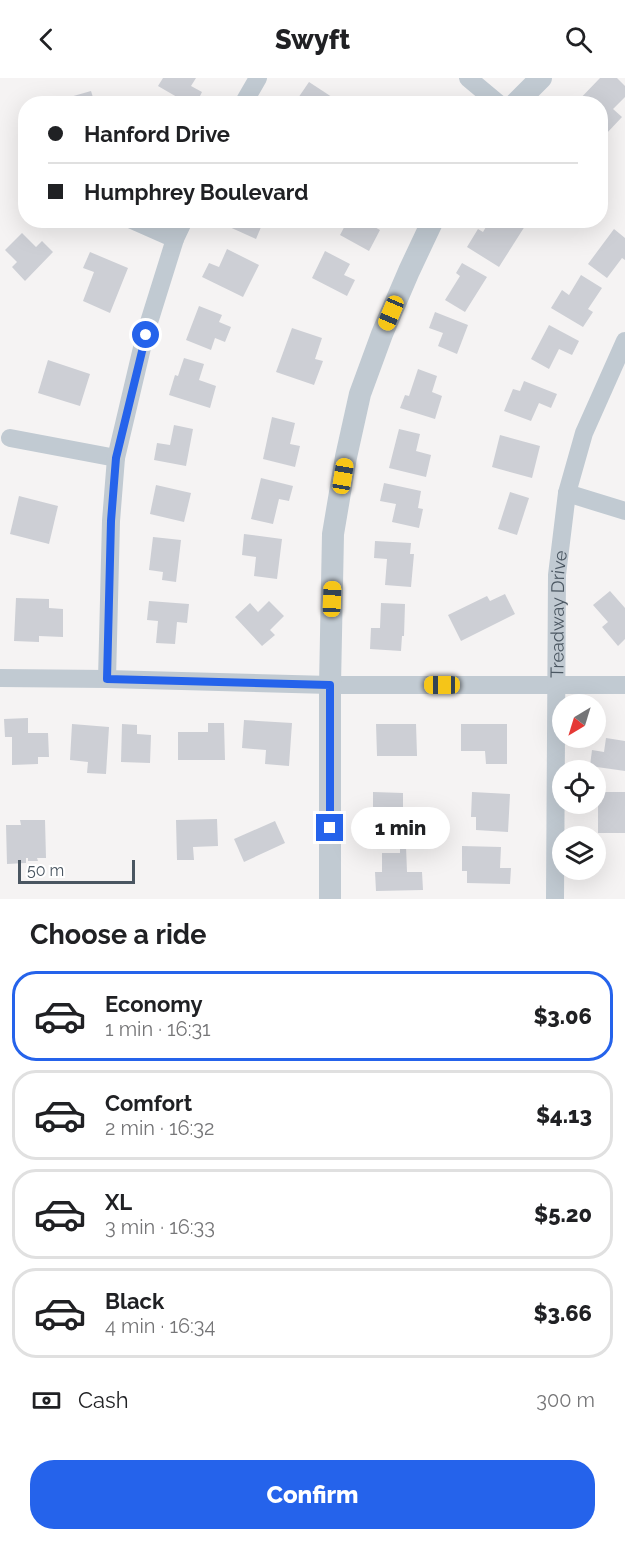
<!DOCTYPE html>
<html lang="en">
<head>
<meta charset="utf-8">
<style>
	:root { --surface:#fff; --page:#f6f6f6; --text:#202124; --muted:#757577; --line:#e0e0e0; --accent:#2563eb }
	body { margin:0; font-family:Raleway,sans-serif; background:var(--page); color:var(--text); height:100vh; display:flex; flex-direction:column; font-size:22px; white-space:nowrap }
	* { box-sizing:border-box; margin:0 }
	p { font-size:20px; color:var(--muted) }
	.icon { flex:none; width:33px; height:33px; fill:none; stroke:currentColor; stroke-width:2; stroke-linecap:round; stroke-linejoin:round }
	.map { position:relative; height:821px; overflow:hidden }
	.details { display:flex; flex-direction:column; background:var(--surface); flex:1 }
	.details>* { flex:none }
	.hud { position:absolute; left:18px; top:18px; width:590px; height:132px; border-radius:24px; box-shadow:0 6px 24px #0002; display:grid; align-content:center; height:132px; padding:0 30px; background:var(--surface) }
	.needle { width:39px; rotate:218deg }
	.controls { position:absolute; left:552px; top:616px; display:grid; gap:12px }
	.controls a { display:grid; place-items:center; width:54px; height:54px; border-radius:50%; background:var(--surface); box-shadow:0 6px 24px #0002; font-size:30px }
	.scale { position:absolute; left:18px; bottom:15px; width:117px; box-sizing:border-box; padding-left:6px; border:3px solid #4a5661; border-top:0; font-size:16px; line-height:21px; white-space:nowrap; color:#4a5661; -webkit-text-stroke:4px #fff; paint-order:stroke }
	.end { position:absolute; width:27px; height:27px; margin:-14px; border:8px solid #2563eb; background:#fff; box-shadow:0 0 0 3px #fff }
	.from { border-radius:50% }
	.bubble { position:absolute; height:42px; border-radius:21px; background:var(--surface); box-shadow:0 6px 24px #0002; font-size:20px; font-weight:800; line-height:42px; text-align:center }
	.car { position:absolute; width:18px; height:36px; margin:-18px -9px; border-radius:8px; box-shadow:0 0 4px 2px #0007; background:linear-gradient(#f5c518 24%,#345 0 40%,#f5c518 0 76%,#345 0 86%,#f5c518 0) }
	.hud b { display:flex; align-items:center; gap:21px; height:57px; font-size:22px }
	.hud b+b { border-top:2px solid var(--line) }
	.hud i { width:15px; height:15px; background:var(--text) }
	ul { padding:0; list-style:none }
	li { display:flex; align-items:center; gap:18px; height:90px; margin:0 12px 9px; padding:0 18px; border:3px solid var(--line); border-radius:24px }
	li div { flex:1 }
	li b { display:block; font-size:22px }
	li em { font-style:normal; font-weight:800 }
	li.active { border-color:var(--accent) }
	li>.icon { width:54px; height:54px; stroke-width:1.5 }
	h2 { padding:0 30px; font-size:27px; line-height:72px }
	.pay { display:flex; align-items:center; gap:15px; height:66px; padding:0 30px; font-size:22px }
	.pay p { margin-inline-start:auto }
	.cta { display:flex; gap:12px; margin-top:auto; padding:12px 30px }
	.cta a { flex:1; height:69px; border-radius:24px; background:var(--accent); color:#fff; font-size:24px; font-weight:800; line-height:69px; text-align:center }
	header { display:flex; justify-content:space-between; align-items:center; height:78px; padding:0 30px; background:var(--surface); font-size:27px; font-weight:800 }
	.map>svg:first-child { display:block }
	.building { fill:#cdcfd5 }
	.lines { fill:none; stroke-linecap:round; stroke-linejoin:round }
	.minor { stroke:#c1cad2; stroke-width:18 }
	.tertiary { stroke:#c1cad2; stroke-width:22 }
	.route { stroke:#2563eb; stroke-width:8 }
	.labels { text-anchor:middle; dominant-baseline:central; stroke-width:6; stroke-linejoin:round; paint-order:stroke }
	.street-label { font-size:18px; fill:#4a5661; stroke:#fff }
</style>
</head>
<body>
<header><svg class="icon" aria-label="back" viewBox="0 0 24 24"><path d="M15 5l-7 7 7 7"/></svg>Swyft<svg class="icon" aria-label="search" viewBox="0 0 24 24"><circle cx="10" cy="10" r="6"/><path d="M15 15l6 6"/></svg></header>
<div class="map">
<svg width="625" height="821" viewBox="0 0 625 821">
	<rect width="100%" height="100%" fill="#f5f3f3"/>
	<g class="building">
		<path d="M163 0H196L191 8 202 14 196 26H189L158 8Z"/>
		<path d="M600 0H617L625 8V19L613 31 622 39 606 56 600 51V26H575Z"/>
		<path d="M309 4 338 23 336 26H294Z"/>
		<path d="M91 13 95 26H49V25Z"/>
		<path d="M227 142H264L256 161 225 147Z"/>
		<path d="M348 142H373L371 147 380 152 369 173 340 157Z"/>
		<path d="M490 142H516L525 148 499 189 467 169 478 151 483 154Z"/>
		<path d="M614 151 625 160V182L622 180 607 200 588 186Z"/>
		<path d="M22 155 36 169 42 163 53 174 25 203 12 189 17 184 5 172Z"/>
		<path d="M227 171 259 187 243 219 202 199 209 185 219 189Z"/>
		<path d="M325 173 350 186 344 197 355 202 347 218 312 200Z"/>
		<path d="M90 174 128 190 110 235 83 223 94 194 83 190Z"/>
		<path d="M462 185 487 199 465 234 445 222 460 198 456 195Z"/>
		<path d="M581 197 602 210 588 231 593 234 583 249 551 230 562 212 569 217Z"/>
		<path d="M199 228 222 237 219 244 231 249 225 264 215 260 211 272 186 262Z"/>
		<path d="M435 234 468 247 457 276 438 268 443 255 429 250Z"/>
		<path d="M549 247 579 263 572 277 559 271 549 291 531 281Z"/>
		<path d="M292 250 322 260 315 281 323 283 314 307 276 294Z"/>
		<path d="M184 280 204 286 199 302 216 308 210 330 169 317 175 297 178 298Z"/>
		<path d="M48 282 90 296 80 328 38 315Z"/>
		<path d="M418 291 437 298 432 314 442 318 435 341 400 330 405 317 409 318Z"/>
		<path d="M524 303 557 316 551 330 539 325 531 343 504 333 513 311 520 313Z"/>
		<path d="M272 339 295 345 290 366 300 368 295 389 263 381Z"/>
		<path d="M174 347 193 351 186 388 154 382 157 365 170 367Z"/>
		<path d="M399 351 420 356 416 373 431 377 426 399 389 390Z"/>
		<path d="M500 357 540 368 532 400 492 389Z"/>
		<path d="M261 400 293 408 289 423 279 421 273 446 251 441Z"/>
		<path d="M384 405 421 413 418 430 423 431 419 450 392 444 396 426 380 423Z"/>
		<path d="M156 407 191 415 184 444 150 436Z"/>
		<path d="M510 414 529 420 517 457 498 451Z"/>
		<path d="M19 418 58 428 49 466 10 456Z"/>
		<path d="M244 456 282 461 277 501 254 498 256 479 242 477Z"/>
		<path d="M153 459 181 462 176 504 162 502 163 494 149 492Z"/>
		<path d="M375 463 411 465 410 476H414L411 509 385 507 387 481 374 480Z"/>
		<path d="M610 513 625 530V561L618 568 602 549 608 544 593 527Z"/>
		<path d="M505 516 515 536 461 563 448 537 487 518 490 523Z"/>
		<path d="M16 520 49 521V530L63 531V559L39 558V564L14 563Z"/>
		<path d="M149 523 189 526 187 545 177 544 175 566 156 565 158 543 147 542Z"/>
		<path d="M269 523 284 538 270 552 275 557 262 568 235 539 250 525 258 534Z"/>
		<path d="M381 525 405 526 404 558H402L401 573 370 571 371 550H380Z"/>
		<path d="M28 640V655H48L49 679H38V686L12 687V659H5L4 641Z"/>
		<path d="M244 642 292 645 289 688 265 686 266 672 242 670Z"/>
		<path d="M208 645H224L225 682H178V654H208Z"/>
		<path d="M72 646 109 649 106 696 87 695 88 684 70 682Z"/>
		<path d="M122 646 137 647V656L151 657 150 685 121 684Z"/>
		<path d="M376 646H416L417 678H377Z"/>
		<path d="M461 646H507V686H486L485 673H461Z"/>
		<path d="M606 660 625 663V693L590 688 592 672 604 674Z"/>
		<path d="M373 714 403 715V755H373Z"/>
		<path d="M472 714 510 716 508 754 476 752V739H471Z"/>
		<rect x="598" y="714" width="27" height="41"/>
		<path d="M217 741 218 768 193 769 194 782H177L176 742Z"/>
		<path d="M20 742H45L46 780H37L38 783H28V780H26V785L7 786 6 747H21Z"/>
		<path d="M275 743 285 765 244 784 234 761Z"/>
		<path d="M400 768H406L407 794H422L423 812 376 813 375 794H382V775H400Z"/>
		<path d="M462 768 501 769 500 790H511L510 806 467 805V793H462Z"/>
	</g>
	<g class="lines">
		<g class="minor">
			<path d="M468 0 499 26"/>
			<path d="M243 26 258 0"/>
			<path d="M132 142 175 161"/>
			<path d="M10 360 116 380"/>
			<path d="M567 415 625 433"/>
			<path d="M0 600 107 601 330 607H625"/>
			<path d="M107 601 111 443 116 380 145 257 175 161 184 142"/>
			<path id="s1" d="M555 821 557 497 567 415 584 355 625 263"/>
		</g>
		<g class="tertiary">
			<path d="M515 26 541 0"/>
			<path d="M330 821V607L333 456 346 379 360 316 382 256 409 193 433 142"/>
		</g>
	</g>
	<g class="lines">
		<path class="route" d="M146 257 116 380 111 443 107 601 330 607V750"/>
	</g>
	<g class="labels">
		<g class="street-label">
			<text stroke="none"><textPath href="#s1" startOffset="285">Treadway Drive</textPath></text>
		</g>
	</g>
</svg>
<div class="controls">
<a><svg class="needle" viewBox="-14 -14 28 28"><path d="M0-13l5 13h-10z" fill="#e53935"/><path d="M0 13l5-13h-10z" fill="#757577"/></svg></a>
<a><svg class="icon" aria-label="locate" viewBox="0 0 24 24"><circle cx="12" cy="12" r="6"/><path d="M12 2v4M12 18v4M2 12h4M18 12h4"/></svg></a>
<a><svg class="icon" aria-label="layers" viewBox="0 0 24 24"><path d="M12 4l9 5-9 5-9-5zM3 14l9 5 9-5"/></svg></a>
</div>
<div class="scale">50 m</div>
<i class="end from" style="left:146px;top:257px"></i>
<i class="end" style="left:330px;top:750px"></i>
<div class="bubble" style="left:351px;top:729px;width:99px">1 min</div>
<i class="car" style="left:391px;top:235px;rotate:203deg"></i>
<i class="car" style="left:343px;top:398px;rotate:9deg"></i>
<i class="car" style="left:332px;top:521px;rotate:2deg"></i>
<i class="car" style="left:442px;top:607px;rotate:270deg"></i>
<div class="hud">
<b><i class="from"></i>Hanford Drive</b>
<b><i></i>Humphrey Boulevard</b>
</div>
</div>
<section class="details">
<h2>Choose a ride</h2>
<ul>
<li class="active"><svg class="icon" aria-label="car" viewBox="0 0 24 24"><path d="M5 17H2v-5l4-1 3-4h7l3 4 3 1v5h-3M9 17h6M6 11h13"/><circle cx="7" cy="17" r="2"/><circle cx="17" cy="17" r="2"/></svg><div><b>Economy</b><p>1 min · 16:31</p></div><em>$3.06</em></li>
<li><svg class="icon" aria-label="car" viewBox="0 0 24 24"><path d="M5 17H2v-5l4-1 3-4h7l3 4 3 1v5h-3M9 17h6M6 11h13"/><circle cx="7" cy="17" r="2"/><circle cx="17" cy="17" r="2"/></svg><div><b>Comfort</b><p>2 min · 16:32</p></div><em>$4.13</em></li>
<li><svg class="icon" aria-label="car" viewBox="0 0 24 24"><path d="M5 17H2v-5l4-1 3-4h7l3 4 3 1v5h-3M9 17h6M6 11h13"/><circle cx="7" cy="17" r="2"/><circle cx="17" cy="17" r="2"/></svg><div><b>XL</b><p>3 min · 16:33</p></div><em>$5.20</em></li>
<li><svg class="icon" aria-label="car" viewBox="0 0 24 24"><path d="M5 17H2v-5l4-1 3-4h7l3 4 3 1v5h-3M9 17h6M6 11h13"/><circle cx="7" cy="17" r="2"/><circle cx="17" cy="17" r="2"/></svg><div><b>Black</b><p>4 min · 16:34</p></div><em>$3.66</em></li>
</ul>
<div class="pay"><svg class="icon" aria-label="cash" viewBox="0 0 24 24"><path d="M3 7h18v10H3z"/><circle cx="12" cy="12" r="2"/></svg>Cash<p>300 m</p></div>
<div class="cta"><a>Confirm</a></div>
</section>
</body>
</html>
